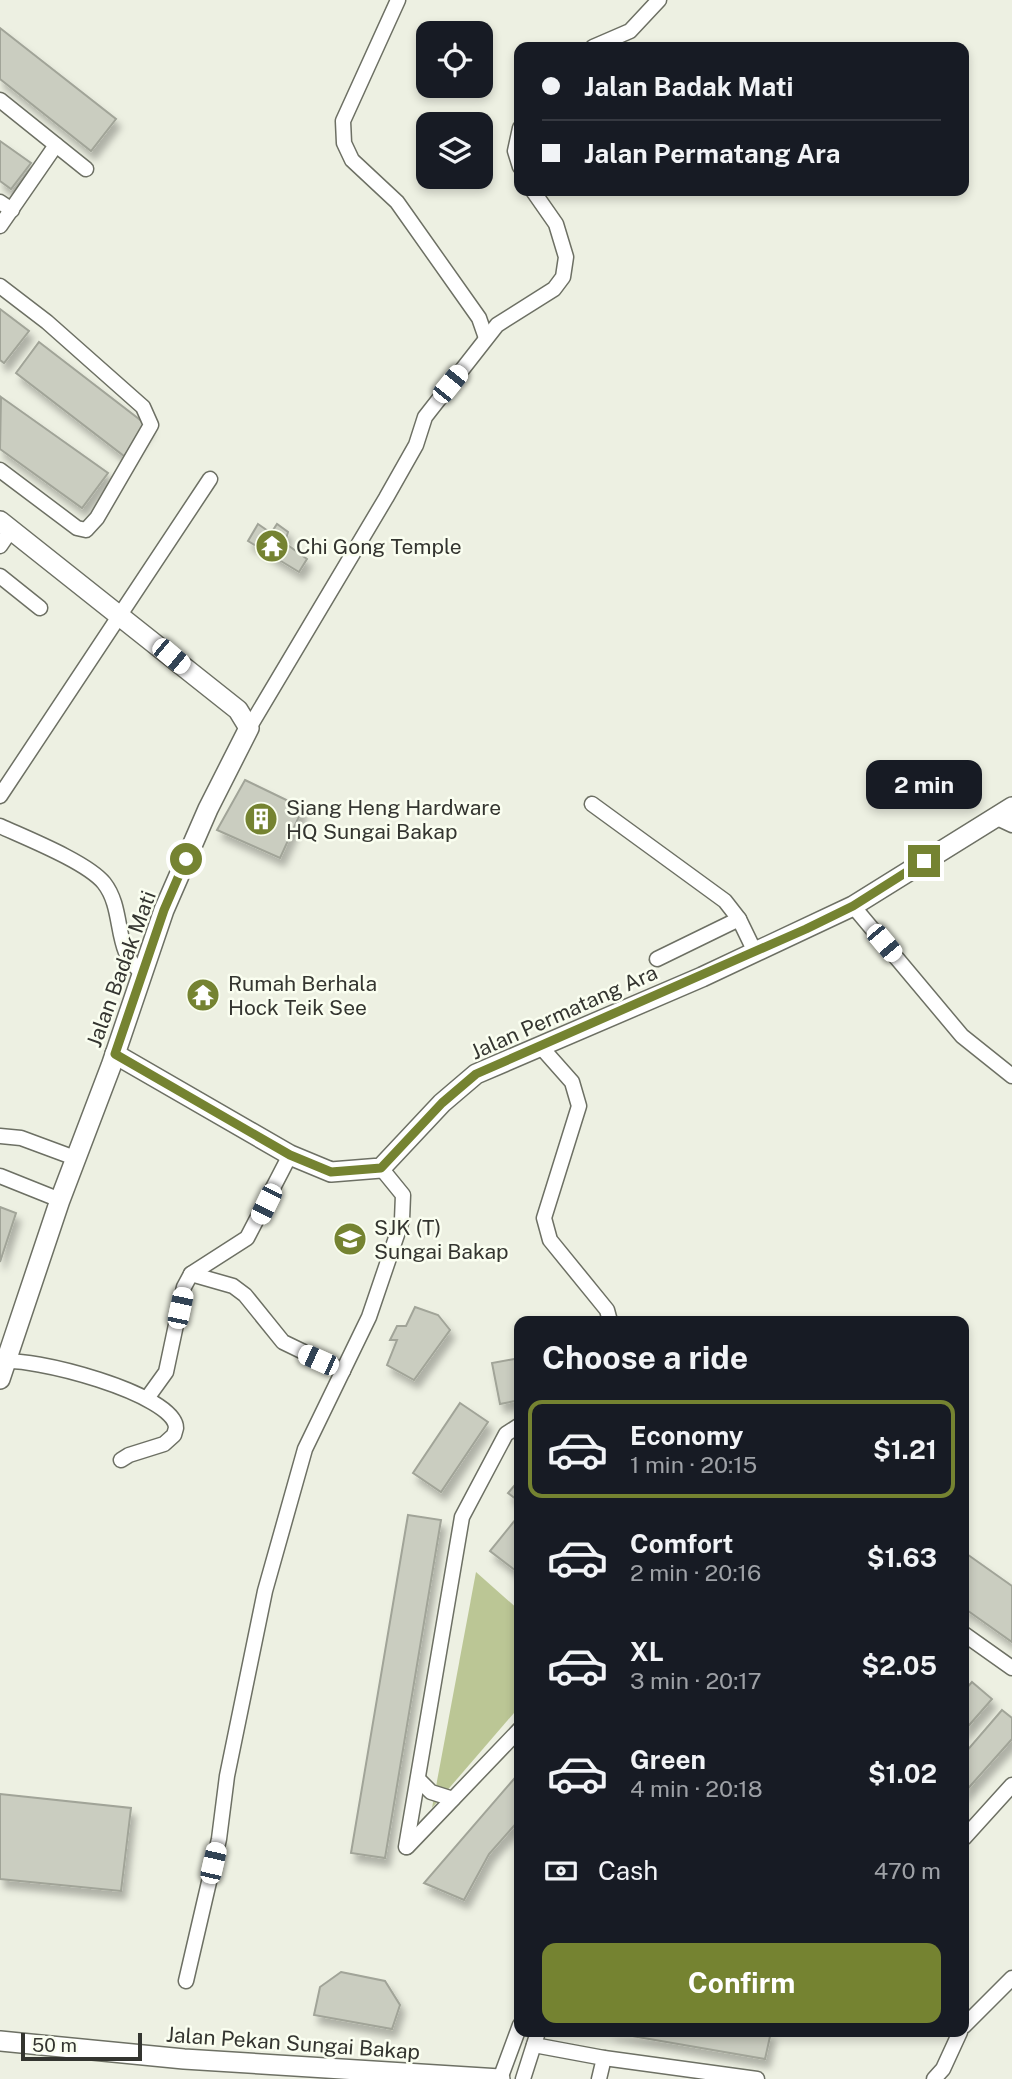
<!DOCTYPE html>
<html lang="en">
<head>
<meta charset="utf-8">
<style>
	:root { --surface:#171b24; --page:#242831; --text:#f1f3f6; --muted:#9ea1a6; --line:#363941; --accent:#758331 }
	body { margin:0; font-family:"Public Sans",sans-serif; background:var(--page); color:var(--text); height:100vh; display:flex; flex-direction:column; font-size:26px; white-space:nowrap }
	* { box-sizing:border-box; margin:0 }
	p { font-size:23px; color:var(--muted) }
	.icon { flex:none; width:38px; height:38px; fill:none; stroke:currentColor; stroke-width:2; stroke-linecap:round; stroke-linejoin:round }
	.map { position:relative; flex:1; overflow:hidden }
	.drawer { position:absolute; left:514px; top:1316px; width:455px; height:721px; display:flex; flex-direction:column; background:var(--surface); border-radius:14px; box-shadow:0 4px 10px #0003 }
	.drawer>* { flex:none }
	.hud { position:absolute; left:514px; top:42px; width:455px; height:154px; border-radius:14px; box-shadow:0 4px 10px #0003; display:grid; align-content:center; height:154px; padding:0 28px; background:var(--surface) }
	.fabs { position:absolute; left:416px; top:21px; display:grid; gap:14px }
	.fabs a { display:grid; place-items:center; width:77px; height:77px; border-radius:14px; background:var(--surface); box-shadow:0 4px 10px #0003; font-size:35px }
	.scale { position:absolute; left:21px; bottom:18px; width:121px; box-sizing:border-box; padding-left:7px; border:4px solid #343530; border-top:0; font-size:19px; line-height:24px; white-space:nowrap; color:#343530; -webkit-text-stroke:5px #fafef0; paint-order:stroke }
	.end { position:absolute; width:32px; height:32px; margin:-16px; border:9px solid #758331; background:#fff; box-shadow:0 0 0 4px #fff }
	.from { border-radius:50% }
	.bubble { position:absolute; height:49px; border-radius:14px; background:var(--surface); box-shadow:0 4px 10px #0003; font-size:23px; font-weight:700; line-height:49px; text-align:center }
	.car { position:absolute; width:21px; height:42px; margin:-21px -10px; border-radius:9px; box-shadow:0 0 5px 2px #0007; background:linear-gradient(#fff 24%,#345 0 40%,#fff 0 76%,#345 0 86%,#fff 0) }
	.hud b { display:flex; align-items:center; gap:24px; height:66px; font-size:26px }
	.hud b+b { border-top:2px solid var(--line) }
	.hud i { width:18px; height:18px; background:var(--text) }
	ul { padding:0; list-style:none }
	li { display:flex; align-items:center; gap:21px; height:98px; margin:0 14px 10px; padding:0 14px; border:4px solid transparent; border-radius:14px }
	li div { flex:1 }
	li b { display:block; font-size:26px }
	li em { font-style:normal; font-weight:700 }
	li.current { border-color:var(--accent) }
	li>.icon { width:63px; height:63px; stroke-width:1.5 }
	h2 { padding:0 28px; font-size:32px; line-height:84px }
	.pay { display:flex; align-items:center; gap:18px; height:77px; padding:0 28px; font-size:26px }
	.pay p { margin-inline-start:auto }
	.primary-button { display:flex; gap:14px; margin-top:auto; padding:14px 28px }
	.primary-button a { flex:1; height:80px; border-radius:14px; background:var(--accent); color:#fff; font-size:28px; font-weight:700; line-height:80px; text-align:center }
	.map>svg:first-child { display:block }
	.green { fill:#bbc695 }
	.building { fill:#cacdc0; stroke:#a1a498; stroke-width:2; filter:url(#shadow) }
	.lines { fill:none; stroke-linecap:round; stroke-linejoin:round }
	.minor-casing { stroke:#6d7064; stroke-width:17 }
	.secondary-casing { stroke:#6d7064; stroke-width:22 }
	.minor { stroke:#fff; stroke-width:14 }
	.secondary { stroke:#fff; stroke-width:19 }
	.route { stroke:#758331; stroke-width:9 }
	.labels { text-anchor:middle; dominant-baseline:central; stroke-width:5; stroke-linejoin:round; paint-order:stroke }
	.poi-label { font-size:21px; fill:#343530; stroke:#fafef0; text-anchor:start }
	.street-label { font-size:21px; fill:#343530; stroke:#fafef0 }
</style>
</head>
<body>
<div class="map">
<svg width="1012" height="2079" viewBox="0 0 1012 2079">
	<defs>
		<filter id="shadow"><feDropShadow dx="4.5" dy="8" stdDeviation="3.5" flood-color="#0004"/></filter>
	</defs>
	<rect width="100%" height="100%" fill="#edf0e2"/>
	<path class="green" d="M476 1572 520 1611V1706L432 1808Z"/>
	<g class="building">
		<path d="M0 28 116 119 91 151 0 79Z"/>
		<path d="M0 141 31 163 11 189 0 181Z"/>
		<path d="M0 309 29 331 4 363 0 360Z"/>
		<path d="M39 342 148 426 124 456 16 373Z"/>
		<path d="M1 397 108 473 82 508 0 449Z"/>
		<path d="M258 524 271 533 277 524 288 532 285 543 307 559 299 572 248 541Z"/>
		<path d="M245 780 303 808 280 858 217 830Z"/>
		<path d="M0 1207 16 1213 0 1262Z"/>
		<path d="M415 1307 438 1315 450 1330 414 1380 387 1365 397 1340H390L397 1326H406Z"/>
		<path d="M520 1358V1400L500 1404 492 1363Z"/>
		<path d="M460 1403 488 1422 441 1492 413 1473Z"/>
		<path d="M520 1479V1502L508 1493Z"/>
		<path d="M520 1514V1574L490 1551Z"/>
		<path d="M408 1515 441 1520 385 1858 351 1853Z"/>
		<path d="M964 1552 1012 1586V1642L964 1608Z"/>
		<path d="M972 1682 992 1699 964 1731V1691Z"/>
		<path d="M1002 1710 1012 1718V1739L964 1793V1754Z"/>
		<path d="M520 1772V1819L489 1854 464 1900 424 1883Z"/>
		<path d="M0 1794 131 1808 121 1891 0 1879Z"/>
		<path d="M341 1972 385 1981 400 2005 392 2029 314 2015 320 1987Z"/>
		<path d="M609 2032H771L765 2059Z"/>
	</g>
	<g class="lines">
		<defs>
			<g id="minor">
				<path d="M398 0 343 121 344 143 352 160 397 202 479 318 486 338"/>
				<path d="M593 47 630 31 659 0"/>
				<path d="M0 100 86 169"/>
				<path d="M520 128 515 151 520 167"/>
				<path d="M0 202 12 210"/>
				<path d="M0 226 56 145"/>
				<path d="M0 286 47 322 143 407 151 425 97 518 86 530 77 528 0 470"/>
				<path d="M0 546 11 530"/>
				<path d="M0 576 40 608"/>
				<path d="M249 728 386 498 416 445 425 417 497 325 554 289 563 277 566 257 556 224 533 191"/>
				<path d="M0 796 210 479"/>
				<path d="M592 804 725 901 739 919 755 952"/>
				<path d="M995 817 1012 825"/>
				<path d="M0 826C26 838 87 862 104 883 126 911 112 953 143 973"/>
				<path d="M853 906 962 1036 1012 1076"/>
				<path d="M657 959 739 919"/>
				<path d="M541 1047 572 1082 579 1106 544 1218 550 1240 607 1310 610 1321"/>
				<path d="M0 1136 21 1138 75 1158"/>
				<path d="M0 1176 60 1200"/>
				<path d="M191 1274 233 1286 245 1295 283 1342 343 1371"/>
				<path d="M0 1362C28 1355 176 1394 176 1428L174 1435 164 1444 129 1455 121 1460"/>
				<path d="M148 1397 166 1372 184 1287 191 1274 247 1238 290 1155"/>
				<path d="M964 1634 1012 1668"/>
				<path d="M418 1779 431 1792 453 1799"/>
				<path d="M964 1838 1012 1785"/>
				<path d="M406 1847 462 1517 506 1434 520 1425"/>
				<path d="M407 1847 520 1729"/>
				<path d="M186 1981 219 1839 227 1776 265 1591 305 1449 369 1317 402 1220 403 1195 381 1168"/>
				<path d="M964 2026 1012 1978"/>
				<path d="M534 2045 604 2058 757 2079"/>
				<path d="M500 2079 520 2025"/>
				<path d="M523 2079 538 2032"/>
				<path d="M599 2079 604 2058"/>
				<path d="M934 2079 943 2069 960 2032"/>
			</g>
			<g id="secondary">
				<path d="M0 521 238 710 249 728 208 809 164 910 111 1066 60 1200 0 1379"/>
				<path d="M115 1054 290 1155 331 1172 381 1168 442 1103 476 1074 702 977 853 906 1012 807"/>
				<path d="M0 2041 184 2059 500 2079"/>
			</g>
		</defs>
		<use href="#minor" class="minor-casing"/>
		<use href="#secondary" class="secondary-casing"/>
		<use href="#minor" class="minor"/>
		<use href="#secondary" class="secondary"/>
	</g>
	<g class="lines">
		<path class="route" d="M186 859 164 910 115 1054 290 1155 331 1172 381 1168 442 1103 476 1074 806 929 853 906 924 861"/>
	</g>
	<defs>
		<symbol id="temple-disc" viewBox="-11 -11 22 22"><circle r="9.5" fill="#758331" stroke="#fafef0"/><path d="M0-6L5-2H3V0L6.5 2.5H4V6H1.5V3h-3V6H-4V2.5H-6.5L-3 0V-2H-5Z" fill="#fff"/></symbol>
		<symbol id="building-disc" viewBox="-11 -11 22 22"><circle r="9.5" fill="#758331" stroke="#fafef0"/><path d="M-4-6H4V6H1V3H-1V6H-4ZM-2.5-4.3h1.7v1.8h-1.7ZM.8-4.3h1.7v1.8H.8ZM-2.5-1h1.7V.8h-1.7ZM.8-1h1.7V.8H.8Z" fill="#fff"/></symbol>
		<symbol id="school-disc" viewBox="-11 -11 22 22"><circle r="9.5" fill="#758331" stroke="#fafef0"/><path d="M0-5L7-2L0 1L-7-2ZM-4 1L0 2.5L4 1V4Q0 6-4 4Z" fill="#fff"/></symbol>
	</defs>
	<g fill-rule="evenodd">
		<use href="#temple-disc" x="253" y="527" width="38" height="38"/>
		<use href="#building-disc" x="242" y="800" width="38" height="38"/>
		<use href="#temple-disc" x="184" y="976" width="38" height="38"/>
		<use href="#school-disc" x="331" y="1220" width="38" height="38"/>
	</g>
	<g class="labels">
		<g class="poi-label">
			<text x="296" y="546">Chi Gong Temple</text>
			<text x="286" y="807">Siang Heng Hardware<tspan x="286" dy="24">HQ Sungai Bakap</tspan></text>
			<text x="228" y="983">Rumah Berhala<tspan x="228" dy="24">Hock Teik See</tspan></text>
			<text x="374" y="1227">SJK (T)<tspan x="374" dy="24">Sungai Bakap</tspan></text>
		</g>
		<g class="street-label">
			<text transform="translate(121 969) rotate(-70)">Jalan Badak Mati</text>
			<text transform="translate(564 1012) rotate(-24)">Jalan Permatang Ara</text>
			<text transform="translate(293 2043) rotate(4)">Jalan Pekan Sungai Bakap</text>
		</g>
	</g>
</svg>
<div class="fabs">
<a><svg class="icon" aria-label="locate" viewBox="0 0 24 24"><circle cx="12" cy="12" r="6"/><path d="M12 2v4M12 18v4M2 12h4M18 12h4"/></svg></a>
<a><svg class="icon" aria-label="layers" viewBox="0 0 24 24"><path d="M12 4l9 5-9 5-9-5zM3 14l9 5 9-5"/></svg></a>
</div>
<div class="scale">50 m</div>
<i class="end from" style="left:186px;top:859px"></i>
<i class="end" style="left:924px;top:861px"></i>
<div class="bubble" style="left:866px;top:760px;width:116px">2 min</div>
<i class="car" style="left:450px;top:384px;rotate:39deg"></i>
<i class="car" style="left:171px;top:656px;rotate:130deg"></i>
<i class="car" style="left:884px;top:943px;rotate:140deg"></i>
<i class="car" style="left:266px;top:1204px;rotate:206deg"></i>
<i class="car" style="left:180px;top:1308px;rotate:12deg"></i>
<i class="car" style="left:318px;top:1360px;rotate:294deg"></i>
<i class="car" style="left:213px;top:1863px;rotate:13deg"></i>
<div class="hud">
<b><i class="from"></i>Jalan Badak Mati</b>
<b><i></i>Jalan Permatang Ara</b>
</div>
<section class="drawer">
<h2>Choose a ride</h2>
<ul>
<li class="current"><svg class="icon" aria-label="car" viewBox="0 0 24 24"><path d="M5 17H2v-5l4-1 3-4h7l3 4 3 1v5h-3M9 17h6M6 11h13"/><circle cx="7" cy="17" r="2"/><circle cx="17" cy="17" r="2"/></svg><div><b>Economy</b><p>1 min · 20:15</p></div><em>$1.21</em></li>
<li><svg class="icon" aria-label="car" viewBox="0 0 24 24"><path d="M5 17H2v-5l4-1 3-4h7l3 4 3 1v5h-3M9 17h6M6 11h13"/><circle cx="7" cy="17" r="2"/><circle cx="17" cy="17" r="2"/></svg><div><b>Comfort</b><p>2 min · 20:16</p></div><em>$1.63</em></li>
<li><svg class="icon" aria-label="car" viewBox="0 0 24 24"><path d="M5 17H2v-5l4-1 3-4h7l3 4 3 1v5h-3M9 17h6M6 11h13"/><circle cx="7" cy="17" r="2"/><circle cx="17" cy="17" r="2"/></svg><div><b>XL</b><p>3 min · 20:17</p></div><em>$2.05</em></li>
<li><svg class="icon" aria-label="car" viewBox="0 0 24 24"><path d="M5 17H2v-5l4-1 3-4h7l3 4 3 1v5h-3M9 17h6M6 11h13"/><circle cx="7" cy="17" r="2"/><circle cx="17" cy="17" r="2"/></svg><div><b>Green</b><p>4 min · 20:18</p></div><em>$1.02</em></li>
</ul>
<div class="pay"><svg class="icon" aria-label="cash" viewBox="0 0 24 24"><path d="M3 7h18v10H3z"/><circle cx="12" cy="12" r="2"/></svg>Cash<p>470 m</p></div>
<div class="primary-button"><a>Confirm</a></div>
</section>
</div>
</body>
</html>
